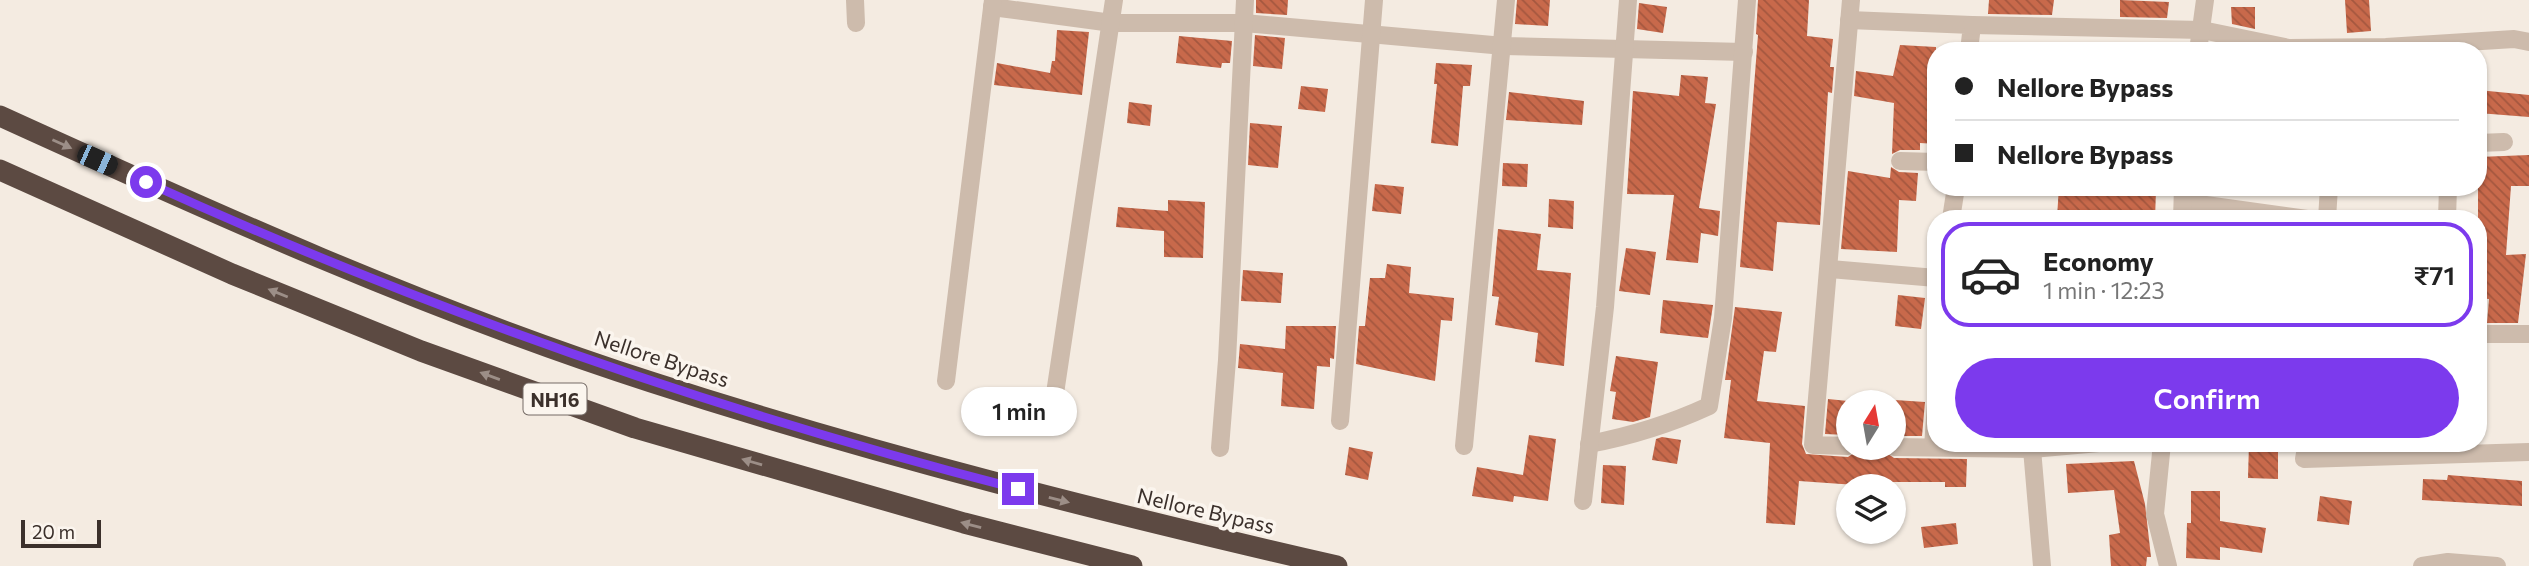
<!DOCTYPE html>
<html lang="en">
<head>
<meta charset="utf-8">
<style>
	:root { --surface:#fff; --page:#f6f6f6; --text:#222; --muted:#767676; --line:#e0e0e0; --accent:#7c3aed }
	body { margin:0; font-family:Commissioner,sans-serif; background:var(--page); color:var(--text); height:100vh; display:flex; flex-direction:column; font-size:26px; white-space:nowrap }
	* { box-sizing:border-box; margin:0 }
	p { font-size:23px; color:var(--muted) }
	.icon { flex:none; width:38px; height:38px; fill:none; stroke:currentColor; stroke-width:2; stroke-linecap:round; stroke-linejoin:round }
	.map { position:relative; flex:1; overflow:hidden }
	.details { position:absolute; left:1927px; top:210px; width:560px; height:242px; display:flex; flex-direction:column; background:var(--surface); border-radius:28px; box-shadow:0 2px 5px #0004 }
	.details>* { flex:none }
	.banner { position:absolute; left:1927px; top:42px; width:560px; height:154px; border-radius:28px; box-shadow:0 2px 5px #0004; display:grid; align-content:center; height:154px; padding:0 28px; background:var(--surface) }
	.needle { width:46px; rotate:11deg }
	.tools { position:absolute; left:1836px; top:390px; display:grid; gap:14px }
	.tools a { display:grid; place-items:center; width:70px; height:70px; border-radius:50%; background:var(--surface); box-shadow:0 2px 5px #0004; font-size:35px }
	.scale { position:absolute; left:21px; bottom:18px; width:80px; box-sizing:border-box; padding-left:7px; border:4px solid #3b302b; border-top:0; font-size:19px; line-height:24px; white-space:nowrap; color:#3b302b; -webkit-text-stroke:5px #fbf5ee; paint-order:stroke }
	.end { position:absolute; width:32px; height:32px; margin:-16px; border:9px solid #7c3aed; background:#fff; box-shadow:0 0 0 4px #fff }
	.from { border-radius:50% }
	.bubble { position:absolute; height:49px; border-radius:24px; background:var(--surface); box-shadow:0 2px 5px #0004; font-size:23px; font-weight:600; line-height:49px; text-align:center }
	.car { position:absolute; width:21px; height:42px; margin:-21px -10px; border-radius:9px; box-shadow:0 0 5px 2px #0007; background:linear-gradient(#222 24%,#8ab4d8 0 40%,#222 0 76%,#8ab4d8 0 86%,#222 0) }
	.banner b { display:flex; align-items:center; gap:24px; height:66px; font-size:26px }
	.banner b+b { border-top:2px solid var(--line) }
	.banner i { width:18px; height:18px; background:var(--text) }
	ul { padding:12px 0 0; list-style:none }
	li { display:flex; align-items:center; gap:21px; height:105px; margin:0 14px 10px; padding:0 14px; border:4px solid transparent; border-radius:28px }
	li div { flex:1 }
	li b { display:block; font-size:26px }
	li em { font-style:normal; font-weight:600 }
	li.on { border-color:var(--accent) }
	li>.icon { width:63px; height:63px; stroke-width:1.5 }
	.primary-button { display:flex; gap:14px; margin-top:auto; padding:14px 28px }
	.primary-button a { flex:1; height:80px; border-radius:42px; background:var(--accent); color:#fff; font-size:28px; font-weight:600; line-height:80px; text-align:center }
	.map>svg:first-child { display:block }
	.building { fill:url(#building-back-hatch) }
	.lines { fill:none; stroke-linecap:round; stroke-linejoin:round }
	.street { stroke:#cdbbac; stroke-width:18 }
	.highway { stroke:#5c4a42; stroke-width:21 }
	.oneway { fill:#9c8e87 }
	.route { stroke:#7c3aed; stroke-width:9 }
	.labels { text-anchor:middle; dominant-baseline:central; stroke-width:7; stroke-linejoin:round; paint-order:stroke }
	.shield { fill:#fbf5ee; stroke:#756b66; stroke-width:2 }
	.shield-label { font-size:19px; font-weight:bold; fill:#3b302b }
	.street-label { font-size:21px; fill:#3b302b; stroke:#fbf5ee }
</style>
</head>
<body>
<div class="map">
<svg width="2529" height="566" viewBox="0 0 2529 566">
	<defs>
		<pattern id="building-back-hatch" width="6" height="6" patternUnits="userSpaceOnUse" patternTransform="scale(1.75)"><rect width="6" height="6" fill="#c8694b"/><path d="M-1 5l2 2M0 0l6 6M5-1l2 2" fill="none" stroke="#a4573f"/></pattern>
	</defs>
	<rect width="100%" height="100%" fill="#f4ebe1"/>
	<g class="building">
		<path d="M1256 0H1288L1287 15 1256 13Z"/>
		<path d="M1517 0H1550L1548 26 1515 24Z"/>
		<path d="M1758 0H1809L1807 36 1833 39 1830 67H1834L1832 93 1828 92 1820 225 1777 222 1773 271 1740 267 1758 35 1756 34Z"/>
		<path d="M1989 0H2054L2052 15 1988 14Z"/>
		<path d="M2120 0 2169 2 2167 18 2120 17Z"/>
		<path d="M2345 0H2369L2371 31 2347 33Z"/>
		<path d="M1639 3 1667 7 1663 33 1637 29Z"/>
		<path d="M2231 7H2255V29L2232 24Z"/>
		<path d="M1057 30 1089 32 1082 95 994 85 997 63 1050 73 1052 61H1055Z"/>
		<path d="M1255 35 1285 38 1282 69 1253 66Z"/>
		<path d="M1179 36 1232 41 1230 63H1222L1221 68 1176 63Z"/>
		<path d="M1900 45 1936 47V144L1920 143V150H1900L1892 154 1894 103 1854 96 1856 71 1893 76Z"/>
		<path d="M1436 63 1472 65 1470 86H1463L1458 146 1431 143 1437 84H1434Z"/>
		<path d="M1681 75 1708 77 1705 103 1716 104 1699 208 1720 211 1718 236 1701 233 1698 263 1666 260 1674 195 1627 194 1633 91 1679 96Z"/>
		<path d="M1301 86 1328 89 1325 112 1298 109Z"/>
		<path d="M2478 90 2529 95V117L2478 113Z"/>
		<path d="M1509 92 1584 101 1582 125 1506 120Z"/>
		<path d="M1129 102 1152 105 1150 126 1127 123Z"/>
		<path d="M1250 123 1282 126 1278 168 1248 165Z"/>
		<path d="M2529 155V186H2511L2506 255 2526 254 2518 323H2487L2489 299 2478 298V157Z"/>
		<path d="M1503 163 1528 164 1527 187 1502 186Z"/>
		<path d="M1891 167 1899 172 1918 173 1916 201 1899 200 1897 252 1841 249 1848 171 1890 178Z"/>
		<path d="M1375 184 1404 187 1401 214 1372 211Z"/>
		<path d="M2059 187 2156 190 2155 219 2057 217Z"/>
		<path d="M1549 199 1574 201 1573 229 1548 227Z"/>
		<path d="M1168 200 1205 202 1203 258 1164 257V231L1116 227 1118 207 1168 211Z"/>
		<path d="M1498 229 1541 234 1537 270 1571 273 1564 366 1535 362 1538 333 1495 325 1499 297 1492 296Z"/>
		<path d="M1626 248 1656 252 1650 295 1619 291Z"/>
		<path d="M1387 264 1411 267 1409 293 1454 298 1452 321 1441 320 1435 381 1356 364 1359 326H1365L1370 278H1385Z"/>
		<path d="M1243 270 1283 273 1281 303 1241 301Z"/>
		<path d="M1898 295 1925 298 1921 329 1895 326Z"/>
		<path d="M1663 300 1713 305 1708 338 1660 333Z"/>
		<path d="M1735 307 1782 312 1776 352 1764 351 1757 401 1805 406 1802 444 1806 454 1848 457 1858 450 1884 451 1894 458 1967 459 1966 487H1945V482H1888V486H1870L1799 481 1795 525 1766 523 1770 443 1724 438 1731 380H1725Z"/>
		<path d="M1286 326H1336L1334 359 1330 358V367L1317 366 1314 409 1281 406 1283 373 1238 368 1240 344 1285 349Z"/>
		<path d="M1616 356 1658 362 1650 417 1633 422 1612 419 1616 392 1610 391Z"/>
		<path d="M1828 399 1848 401 1847 435 1825 434Z"/>
		<path d="M1895 400 1925 402 1922 436H1894Z"/>
		<path d="M1529 435 1556 439 1548 501 1514 496 1513 502 1472 496 1477 467 1523 475Z"/>
		<path d="M1662 437 1681 440 1677 464 1652 460 1656 439Z"/>
		<path d="M2249 443H2278V479L2248 478Z"/>
		<path d="M1349 447 1373 452 1368 480 1345 475Z"/>
		<path d="M2134 461 2145 504 2151 557H2147L2146 566H2111L2109 535 2120 533 2114 490 2068 493 2066 464Z"/>
		<path d="M1603 465 1626 466 1624 505 1601 503Z"/>
		<path d="M2448 475 2522 481V506L2422 500 2423 479 2447 480Z"/>
		<path d="M2191 491H2220V521L2266 528 2262 553 2220 547V560L2186 558 2187 523H2191Z"/>
		<path d="M2320 496 2352 501 2349 525 2317 521Z"/>
		<path d="M1956 523 1958 544 1924 548 1921 527Z"/>
	</g>
	<g class="lines">
		<g class="street">
			<path d="M855 0 856 23"/>
			<path d="M992 7 1112 23H1244L1504 46 1744 52"/>
			<path d="M1849 20 1972 25 1969 51"/>
			<path d="M1972 25 2202 30 2289 48 2386 47 2514 39 2529 42"/>
			<path d="M2198 51 2205 0"/>
			<path d="M2478 143 2504 142"/>
			<path d="M1900 161 1936 162"/>
			<path d="M2184 202 2307 219"/>
			<path d="M1951 219 1956 187"/>
			<path d="M2182 219 2183 187"/>
			<path d="M2327 219 2329 187"/>
			<path d="M2447 219 2448 187"/>
			<path d="M1830 269 1936 278"/>
			<path d="M2478 334H2529"/>
			<path d="M946 381 993 0"/>
			<path d="M1051 420 1114 0"/>
			<path d="M1340 421 1374 0"/>
			<path d="M2162 443 2155 514 2168 566"/>
			<path d="M2307 443 2304 459 2529 452"/>
			<path d="M1589 444C1631 436 1670 424 1709 406L1723 318 1747 0"/>
			<path d="M1464 446 1506 0"/>
			<path d="M1848 446 1813 445 1851 0"/>
			<path d="M1894 447 2032 449 2099 443"/>
			<path d="M1933 447 1936 404"/>
			<path d="M1220 448 1227 360 1245 0"/>
			<path d="M2032 449 2042 566"/>
			<path d="M1583 501 1605 307 1628 0"/>
			<path d="M2422 566 2448 562 2497 566"/>
		</g>
		<g class="highway">
			<path d="M0 116C213 213 427 310 651 382 876 455 1106 513 1337 566"/>
			<path d="M0 170 232 274 421 351 635 428 964 523 1132 566"/>
		</g>
	</g>
	<defs><path id="oneway-solid" d="M-6-.8H1V-3.2L6.5 0L1 3.2V.8H-6Z" transform="scale(1.75)"/></defs>
	<g class="oneway">
		<use href="#oneway-solid" transform="translate(62 144) rotate(24)"/>
		<use href="#oneway-solid" transform="translate(278 293) rotate(-158)"/>
		<use href="#oneway-solid" transform="translate(490 376) rotate(-160)"/>
		<use href="#oneway-solid" transform="translate(752 462) rotate(-164)"/>
		<use href="#oneway-solid" transform="translate(1059 500) rotate(14)"/>
		<use href="#oneway-solid" transform="translate(971 525) rotate(-165)"/>
	</g>
	<g class="lines">
		<path class="route" d="M146 182C427 310 719 412 1018 489"/>
	</g>
	<g class="labels">
		<rect class="shield" x="523.5" y="383.5" width="63" height="31" rx="5"/>
		<g class="shield-label">
			<text x="555" y="399">NH16</text>
		</g>
		<g class="street-label">
			<text transform="translate(662 358) rotate(18)">Nellore Bypass</text>
			<text transform="translate(1206 510) rotate(13)">Nellore Bypass</text>
		</g>
	</g>
</svg>
<div class="tools">
<a><svg class="needle" viewBox="-14 -14 28 28"><path d="M0-13l5 13h-10z" fill="#e53935"/><path d="M0 13l5-13h-10z" fill="#767676"/></svg></a>
<a><svg class="icon" aria-label="layers" viewBox="0 0 24 24"><path d="M12 4l9 5-9 5-9-5zM3 14l9 5 9-5"/></svg></a>
</div>
<div class="scale">20 m</div>
<i class="end from" style="left:146px;top:182px"></i>
<i class="end" style="left:1018px;top:489px"></i>
<div class="bubble" style="left:961px;top:387px;width:116px">1 min</div>
<i class="car" style="left:97px;top:160px;rotate:114deg"></i>
<div class="banner">
<b><i class="from"></i>Nellore Bypass</b>
<b><i></i>Nellore Bypass</b>
</div>
<section class="details">
<ul>
<li class="on"><svg class="icon" aria-label="car" viewBox="0 0 24 24"><path d="M5 17H2v-5l4-1 3-4h7l3 4 3 1v5h-3M9 17h6M6 11h13"/><circle cx="7" cy="17" r="2"/><circle cx="17" cy="17" r="2"/></svg><div><b>Economy</b><p>1 min · 12:23</p></div><em>₹71</em></li>
</ul>
<div class="primary-button"><a>Confirm</a></div>
</section>
</div>
</body>
</html>
